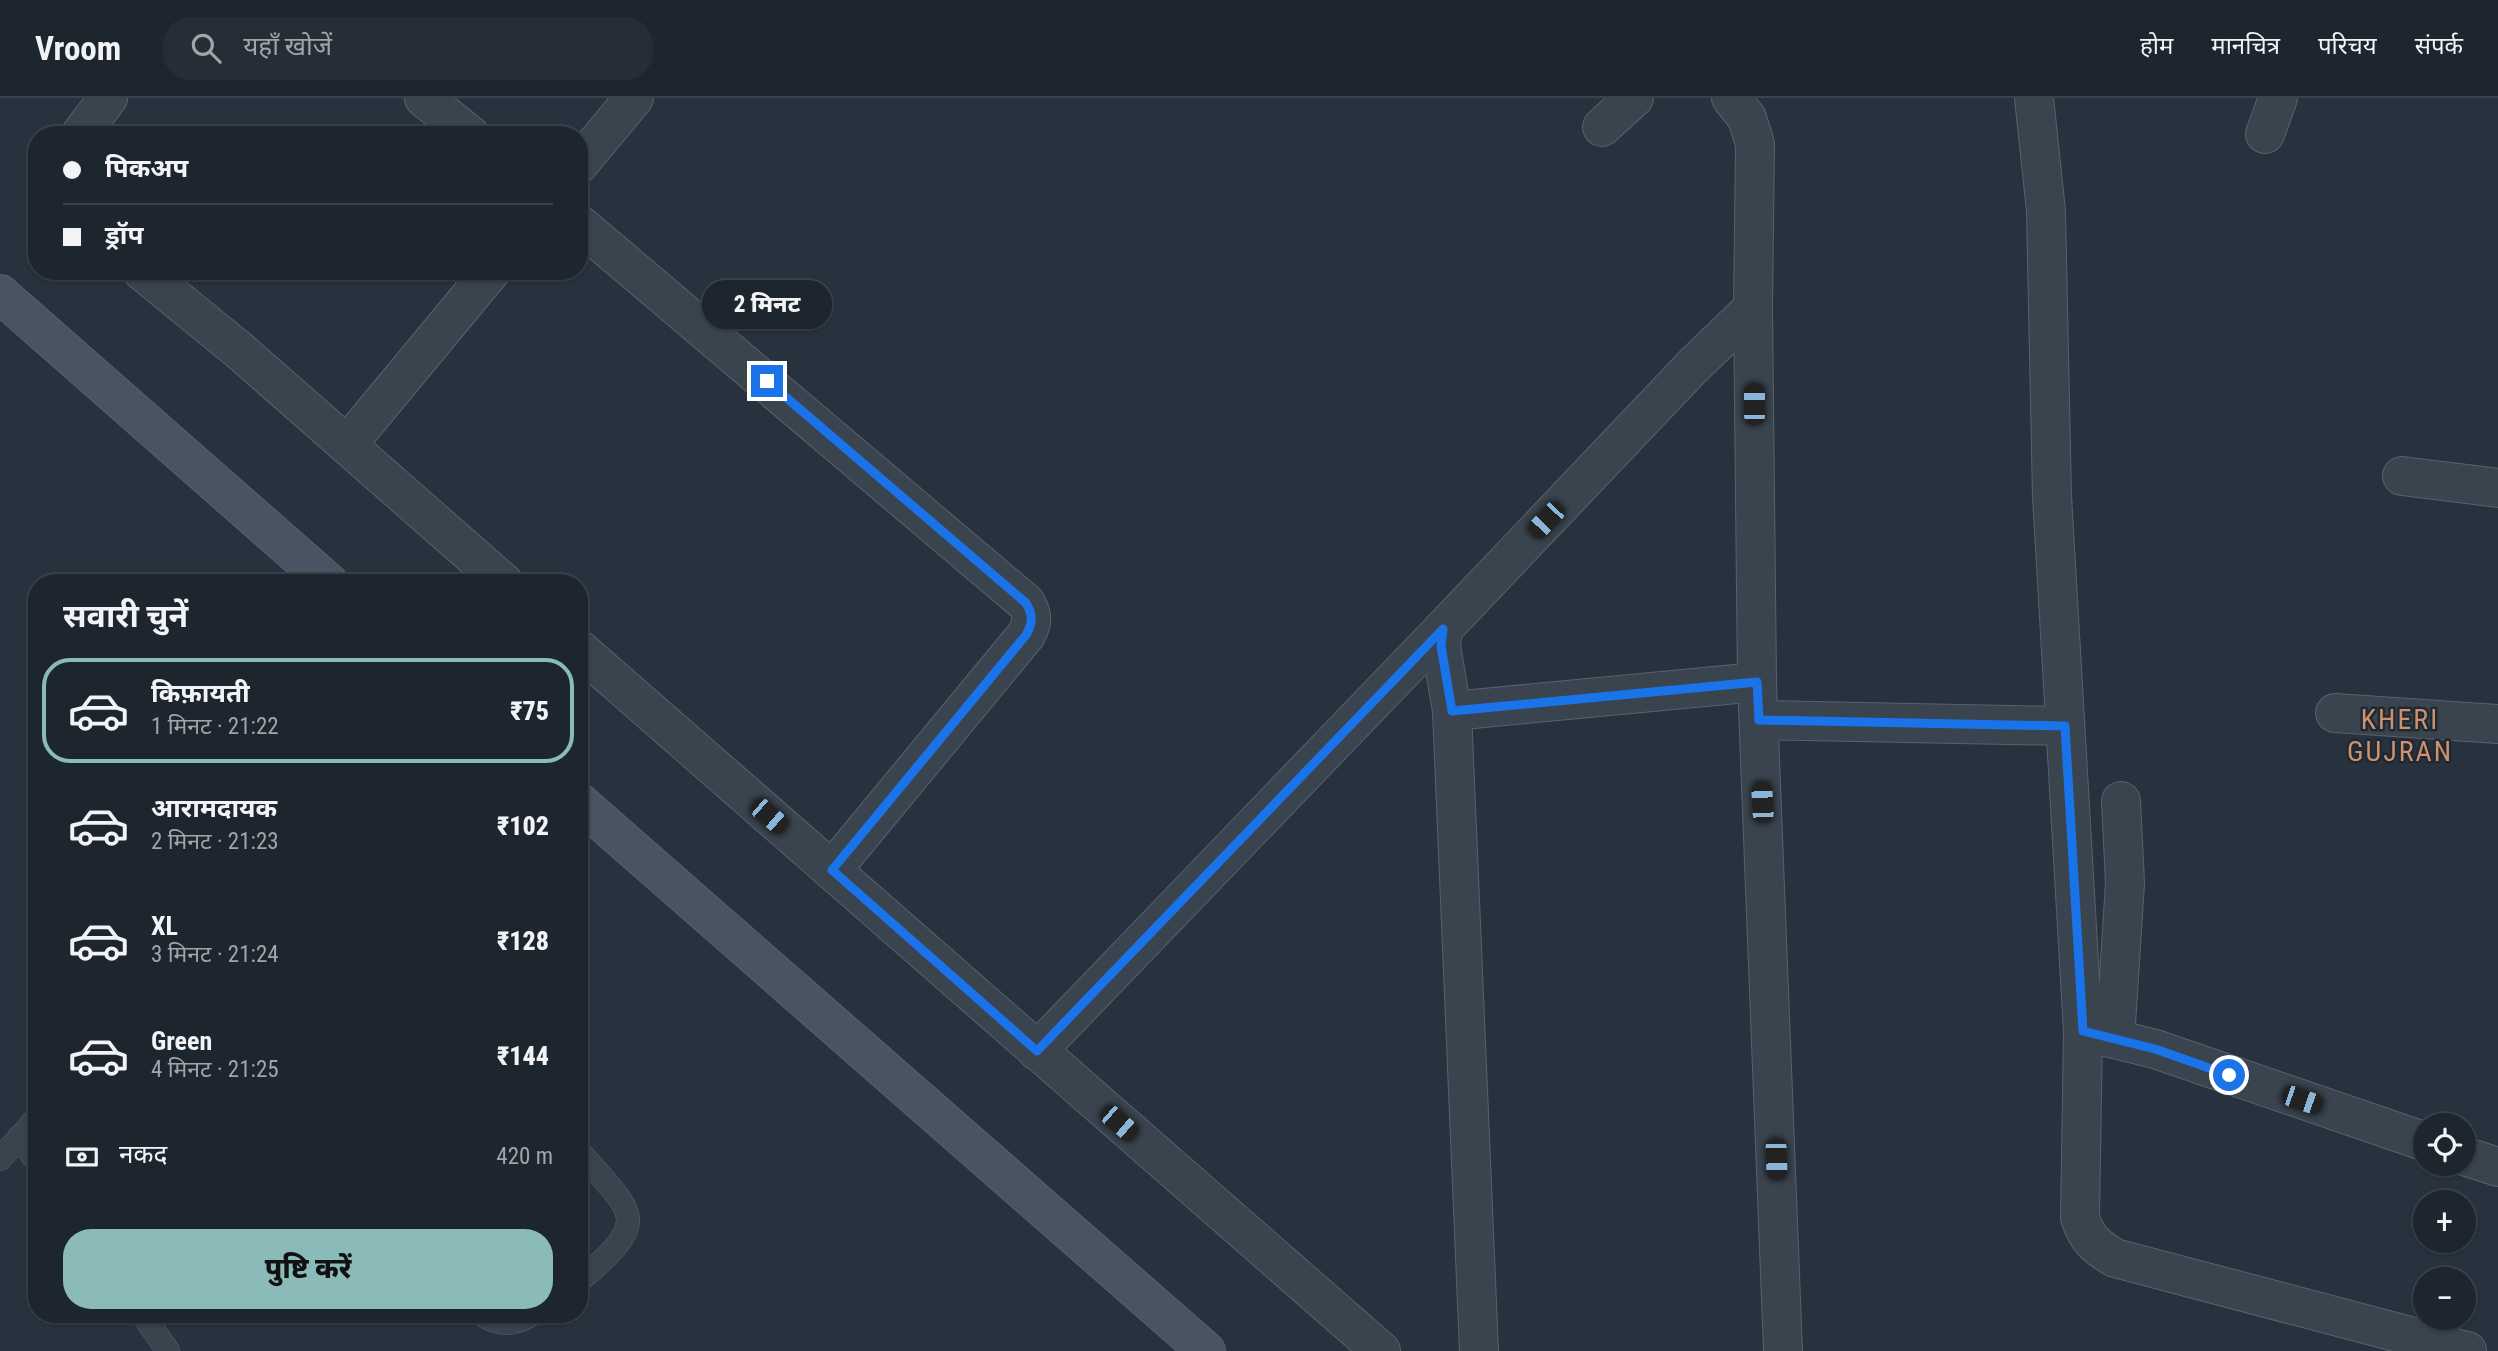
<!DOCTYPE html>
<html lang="hi">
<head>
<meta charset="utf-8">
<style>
	:root { --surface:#1d262e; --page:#252e36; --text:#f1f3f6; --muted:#a0a5aa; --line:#3b434a; --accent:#8bbbb9 }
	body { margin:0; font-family:"Roboto Condensed","Noto Sans Devanagari",sans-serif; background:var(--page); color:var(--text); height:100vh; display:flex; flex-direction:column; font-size:26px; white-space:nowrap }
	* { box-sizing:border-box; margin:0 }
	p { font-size:23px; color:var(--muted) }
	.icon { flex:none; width:38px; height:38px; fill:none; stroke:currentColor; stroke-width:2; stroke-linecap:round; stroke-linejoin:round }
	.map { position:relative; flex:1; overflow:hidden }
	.drawer { position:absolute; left:28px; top:476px; width:560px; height:749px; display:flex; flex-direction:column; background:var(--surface); border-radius:28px; box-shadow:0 2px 5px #0004,0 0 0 2px var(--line) }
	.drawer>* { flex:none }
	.guide { position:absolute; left:28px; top:28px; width:560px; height:154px; border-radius:28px; box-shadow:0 2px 5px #0004,0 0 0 2px var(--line); display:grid; align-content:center; height:154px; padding:0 35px; background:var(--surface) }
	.buttons { position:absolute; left:2413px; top:1015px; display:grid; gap:14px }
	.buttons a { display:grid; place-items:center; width:63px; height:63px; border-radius:50%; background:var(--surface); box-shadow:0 2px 5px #0004,0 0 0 2px var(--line); font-size:35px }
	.end { position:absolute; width:32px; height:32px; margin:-16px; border:9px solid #1a73e8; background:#fff; box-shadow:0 0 0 4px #fff }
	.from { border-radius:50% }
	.bubble { position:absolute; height:49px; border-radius:24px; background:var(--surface); box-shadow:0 2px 5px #0004,0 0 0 2px var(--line); font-size:23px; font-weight:800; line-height:49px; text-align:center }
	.car { position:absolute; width:21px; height:42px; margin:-21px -10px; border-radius:9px; box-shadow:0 0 5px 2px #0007; background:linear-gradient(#222 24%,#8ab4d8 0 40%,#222 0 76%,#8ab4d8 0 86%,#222 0) }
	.guide b { display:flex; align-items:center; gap:24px; height:66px; font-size:26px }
	.guide b+b { border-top:2px solid var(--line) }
	.guide i { width:18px; height:18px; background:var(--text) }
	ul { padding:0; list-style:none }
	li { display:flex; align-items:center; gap:21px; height:105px; margin:0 14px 10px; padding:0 21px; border:4px solid transparent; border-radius:28px }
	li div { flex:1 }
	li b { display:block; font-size:26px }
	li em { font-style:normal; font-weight:800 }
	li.current { border-color:var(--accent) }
	li>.icon { width:63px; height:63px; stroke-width:1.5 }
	h2 { padding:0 35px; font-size:32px; line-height:84px }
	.pay { display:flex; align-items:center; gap:18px; height:77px; padding:0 35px; font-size:26px }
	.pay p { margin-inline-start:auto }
	.primary-button { display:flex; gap:14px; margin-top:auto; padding:14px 35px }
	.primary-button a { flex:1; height:80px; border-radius:28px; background:var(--accent); color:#111; font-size:28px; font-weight:800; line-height:80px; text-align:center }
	header { display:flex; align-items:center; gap:42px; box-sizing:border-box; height:98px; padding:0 35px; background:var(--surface); border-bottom:2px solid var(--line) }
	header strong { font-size:33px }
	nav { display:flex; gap:38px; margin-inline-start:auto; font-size:24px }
	.search { width:490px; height:63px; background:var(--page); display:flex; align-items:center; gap:18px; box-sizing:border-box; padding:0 24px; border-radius:28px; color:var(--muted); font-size:26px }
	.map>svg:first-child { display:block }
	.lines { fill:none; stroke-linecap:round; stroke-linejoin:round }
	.lane-casing { stroke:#58626c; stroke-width:24 }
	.street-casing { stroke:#58626c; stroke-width:40 }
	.secondary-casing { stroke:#58626c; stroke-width:40 }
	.lane { stroke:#3a444e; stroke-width:23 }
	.street { stroke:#3a444e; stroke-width:38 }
	.secondary { stroke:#495361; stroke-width:38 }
	.route { stroke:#1a73e8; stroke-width:9 }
	.labels { text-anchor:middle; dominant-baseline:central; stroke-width:5; stroke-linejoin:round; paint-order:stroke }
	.quarter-label { font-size:28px; letter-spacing:2px; fill:#ce916c; stroke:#1f2933 }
</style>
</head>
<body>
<header>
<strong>Vroom</strong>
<div class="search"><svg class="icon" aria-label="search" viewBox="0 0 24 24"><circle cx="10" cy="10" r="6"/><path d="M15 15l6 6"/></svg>यहाँ खोजें</div>
<nav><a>होम</a><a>मानचित्र</a><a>परिचय</a><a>संपर्क</a></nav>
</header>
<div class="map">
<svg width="2498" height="1253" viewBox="0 0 2498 1253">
	<rect width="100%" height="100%" fill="#27323e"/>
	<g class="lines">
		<defs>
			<g id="lane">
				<path d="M19 1039 37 1064"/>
				<path d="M579 1053C635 1118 653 1121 579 1183"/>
				<path d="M0 1061 37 1020"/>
				<path d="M142 1216 168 1253"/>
				<path d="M481 1216C500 1228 513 1228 533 1216"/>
			</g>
			<g id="street">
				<path d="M424 0 470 37"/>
				<path d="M1731 0 1747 20 1755 46 1753 210 1757 584 1783 1253"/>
				<path d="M2034 0 2046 113 2052 398 2083 933 2080 1120C2087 1141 2096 1149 2115 1160L2467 1253"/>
				<path d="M1602 29 1634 0"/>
				<path d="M2265 36 2278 0"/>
				<path d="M80 37 108 0"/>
				<path d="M579 66 634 0"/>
				<path d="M579 126 1026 505C1033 517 1033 524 1026 537L832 772"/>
				<path d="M142 173 240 253 504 485"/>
				<path d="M347 347 491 173"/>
				<path d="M2402 378 2498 390"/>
				<path d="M579 551 1381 1253"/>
				<path d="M1452 613 1757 584"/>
				<path d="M2335 615 2498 626"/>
				<path d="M1759 622 2065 628"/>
				<path d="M2083 933 2155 951 2426 1044"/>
				<path d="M2115 941 2125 785 2121 703"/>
				<path d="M1037 953 1443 531"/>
				<path d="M2464 1058 2498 1069"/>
				<path d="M1479 1253 1452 613 1441 548 1443 531 1692 269 1753 210"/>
			</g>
			<g id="secondary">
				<path d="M0 196 329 485"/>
				<path d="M579 704 1206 1253"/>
			</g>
		</defs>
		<use href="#lane" class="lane-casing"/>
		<use href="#street" class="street-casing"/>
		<use href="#secondary" class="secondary-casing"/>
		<use href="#lane" class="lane"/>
		<use href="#street" class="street"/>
		<use href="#secondary" class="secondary"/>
	</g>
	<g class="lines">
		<path class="route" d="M767 283 1026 505C1033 517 1033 524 1026 537L832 772 1037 953 1443 531 1441 548 1452 613 1757 584 1759 622 2065 628 2083 933 2155 951 2229 977"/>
	</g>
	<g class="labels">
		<g class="quarter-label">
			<text x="2400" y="621">KHERI<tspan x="2400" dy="32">GUJRAN</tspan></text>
		</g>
	</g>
</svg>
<div class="buttons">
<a><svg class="icon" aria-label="locate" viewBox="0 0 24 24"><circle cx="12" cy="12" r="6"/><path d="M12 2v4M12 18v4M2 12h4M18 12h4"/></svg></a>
<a>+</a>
<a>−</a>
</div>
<i class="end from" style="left:2229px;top:977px"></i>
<i class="end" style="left:767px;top:283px"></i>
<div class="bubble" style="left:702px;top:182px;width:130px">2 मिनट</div>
<i class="car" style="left:1754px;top:306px;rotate:0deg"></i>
<i class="car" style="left:1546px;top:422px;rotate:224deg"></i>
<i class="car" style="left:1762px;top:704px;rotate:357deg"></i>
<i class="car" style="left:769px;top:718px;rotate:131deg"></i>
<i class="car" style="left:2302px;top:1002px;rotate:109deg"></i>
<i class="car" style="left:1119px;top:1025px;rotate:131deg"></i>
<i class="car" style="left:1776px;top:1061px;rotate:178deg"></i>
<div class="guide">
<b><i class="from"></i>पिकअप</b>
<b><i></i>ड्रॉप</b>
</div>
<section class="drawer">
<h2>सवारी चुनें</h2>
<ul>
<li class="current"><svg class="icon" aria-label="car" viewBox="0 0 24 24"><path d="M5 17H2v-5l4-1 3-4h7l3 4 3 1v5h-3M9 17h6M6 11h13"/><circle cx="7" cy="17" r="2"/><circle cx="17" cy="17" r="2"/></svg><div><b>किफ़ायती</b><p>1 मिनट · 21:22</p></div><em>₹75</em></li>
<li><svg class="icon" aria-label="car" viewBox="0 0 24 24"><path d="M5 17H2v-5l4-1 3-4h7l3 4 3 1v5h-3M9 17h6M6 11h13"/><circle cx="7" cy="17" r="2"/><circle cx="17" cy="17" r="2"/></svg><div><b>आरामदायक</b><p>2 मिनट · 21:23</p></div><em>₹102</em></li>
<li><svg class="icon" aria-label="car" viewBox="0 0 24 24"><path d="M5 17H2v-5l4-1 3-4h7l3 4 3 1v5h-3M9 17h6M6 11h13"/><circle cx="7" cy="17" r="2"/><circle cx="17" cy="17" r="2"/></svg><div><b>XL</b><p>3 मिनट · 21:24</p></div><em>₹128</em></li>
<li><svg class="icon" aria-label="car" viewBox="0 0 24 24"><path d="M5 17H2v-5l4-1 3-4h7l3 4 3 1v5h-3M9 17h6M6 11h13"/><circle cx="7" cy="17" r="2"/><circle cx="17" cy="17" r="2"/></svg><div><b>Green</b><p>4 मिनट · 21:25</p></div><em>₹144</em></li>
</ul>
<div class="pay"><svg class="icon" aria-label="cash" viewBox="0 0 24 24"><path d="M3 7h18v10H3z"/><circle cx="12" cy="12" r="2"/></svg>नकद<p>420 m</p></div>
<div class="primary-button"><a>पुष्टि करें</a></div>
</section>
</div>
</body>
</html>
